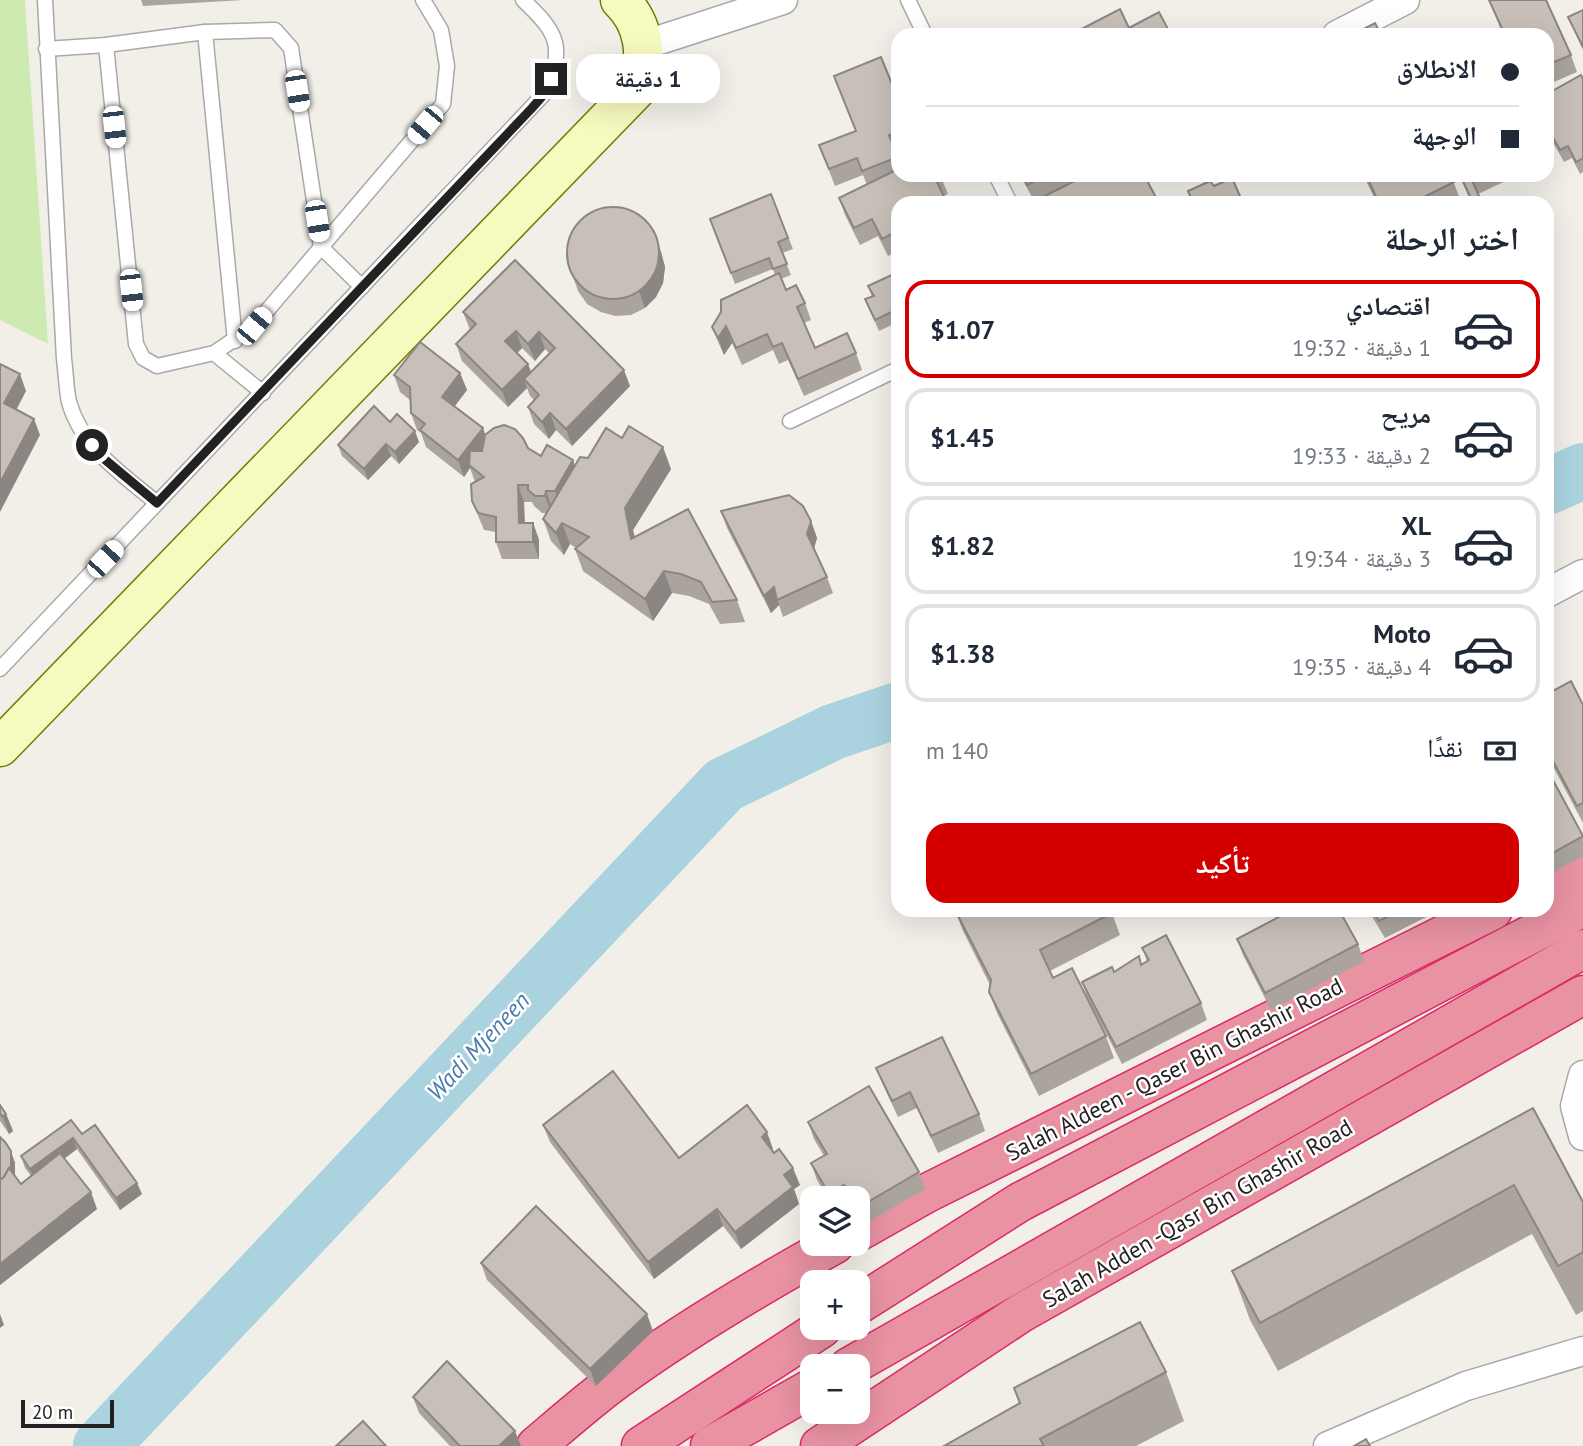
<!DOCTYPE html>
<html lang="ar">
<head>
<meta charset="utf-8">
<style>
	:root { --surface:#fff; --page:#f6f6f7; --text:#1f2937; --muted:#747a83; --line:#e0e1e3; --accent:#d40000 }
	body { margin:0; font-family:"PT Sans","Noto Naskh Arabic",sans-serif; background:var(--page); color:var(--text); direction:rtl; height:100vh; display:flex; flex-direction:column; font-size:26px; white-space:nowrap }
	* { box-sizing:border-box; margin:0 }
	p { font-size:23px; color:var(--muted) }
	.icon { flex:none; width:38px; height:38px; fill:none; stroke:currentColor; stroke-width:2; stroke-linecap:round; stroke-linejoin:round }
	.map { position:relative; flex:1; overflow:hidden; direction:ltr }
	.panel { position:absolute; left:891px; top:196px; width:663px; height:721px; display:flex; flex-direction:column; background:var(--surface); border-radius:21px; box-shadow:0 7px 28px #0002; direction:rtl }
	.panel>* { flex:none }
	.banner { position:absolute; left:891px; top:28px; width:663px; height:154px; border-radius:21px; box-shadow:0 7px 28px #0002; direction:rtl; display:grid; align-content:center; height:154px; padding:0 35px; background:var(--surface) }
	.tools { position:absolute; left:800px; top:1186px; display:grid; gap:14px }
	.tools a { display:grid; place-items:center; width:70px; height:70px; border-radius:14px; background:var(--surface); box-shadow:0 7px 28px #0002; font-size:35px }
	.scale { position:absolute; left:21px; bottom:18px; width:93px; box-sizing:border-box; padding-left:7px; border:4px solid #222; border-top:0; font-size:19px; line-height:24px; white-space:nowrap; color:#222; -webkit-text-stroke:5px #fff; paint-order:stroke }
	.end { position:absolute; width:32px; height:32px; margin:-16px; border:9px solid #222; background:#fff; box-shadow:0 0 0 4px #fff }
	.from { border-radius:50% }
	.bubble { position:absolute; height:49px; border-radius:21px; background:var(--surface); box-shadow:0 7px 28px #0002; font-size:23px; font-weight:800; line-height:49px; text-align:center; direction:rtl }
	.car { position:absolute; width:21px; height:42px; margin:-21px -10px; border-radius:9px; box-shadow:0 0 5px 2px #0007; background:linear-gradient(#fff 24%,#345 0 40%,#fff 0 76%,#345 0 86%,#fff 0) }
	.banner b { display:flex; align-items:center; gap:24px; height:66px; font-size:26px }
	.banner b+b { border-top:2px solid var(--line) }
	.banner i { width:18px; height:18px; background:var(--text) }
	ul { padding:0; list-style:none }
	li { display:flex; align-items:center; gap:21px; height:98px; margin:0 14px 10px; padding:0 21px; border:4px solid var(--line); border-radius:21px }
	li div { flex:1 }
	li b { display:block; font-size:26px }
	li em { font-style:normal; font-weight:800 }
	li.current { border-color:var(--accent) }
	li>.icon { width:63px; height:63px; stroke-width:1.5 }
	h2 { padding:0 35px; font-size:32px; line-height:84px }
	.pay { display:flex; align-items:center; gap:18px; height:77px; padding:0 35px; font-size:26px }
	.pay p { margin-inline-start:auto }
	.action { display:flex; gap:14px; margin-top:auto; padding:14px 35px }
	.action a { flex:1; height:80px; border-radius:21px; background:var(--accent); color:#fff; font-size:28px; font-weight:800; line-height:80px; text-align:center }
	.map>svg:first-child { display:block }
	.grass { fill:#cdebb0 }
	.lines { fill:none; stroke-linecap:round; stroke-linejoin:round }
	.river { stroke:#aad3df; stroke-width:56 }
	.lane-casing { stroke:#a9a9a9; stroke-width:17 }
	.street-casing { stroke:#a9a9a9; stroke-width:31 }
	.secondary-casing { stroke:#707d05; stroke-width:41 }
	.highway-casing { stroke:#dc2a67; stroke-width:41 }
	.lane { stroke:#fff; stroke-width:14 }
	.street { stroke:#fff; stroke-width:28 }
	.secondary { stroke:#f7fabf; stroke-width:38 }
	.highway { stroke:#e892a2; stroke-width:38 }
	.wall { fill:#aba49e; fill-rule:evenodd }
	.shaded-wall { fill:#8b8681 }
	.building { fill:#c7bfb8; stroke:#8b8681; stroke-width:2 }
	.route { stroke:#222; stroke-width:9 }
	.labels { text-anchor:middle; dominant-baseline:central; stroke-width:5; stroke-linejoin:round; paint-order:stroke }
	.street-label { font-size:23px; fill:#222; stroke:#fff }
	.water-label { font-size:24px; font-style:italic; fill:#4a7aab; stroke:#fff }
</style>
</head>
<body>
<div class="map">
<svg width="1583" height="1446" viewBox="0 0 1583 1446">
	<rect width="100%" height="100%" fill="#f2efe9"/>
	<path class="grass" d="M0 0H25L48 344 0 320Z"/>
	<g class="lines">
		<g class="river">
			<path d="M1547 487 1583 471"/>
			<path d="M101 1446 724 785 833 732 898 710"/>
		</g>
		<defs>
			<g id="lane">
				<path d="M45 0 64 359C66 373 66 388 69 402 82 448 123 475 157 503"/>
				<path d="M908 0 925 35"/>
				<path d="M205 32 235 341"/>
				<path d="M106 45 136 344 143 358 157 366 214 353 254 326 443 104 447 66 441 30 423 0"/>
				<path d="M46 49 106 45 205 32 275 30 291 48 321 247 362 287"/>
				<path d="M996 175 1010 203"/>
				<path d="M214 353 263 393"/>
				<path d="M790 421 898 369"/>
				<path d="M0 669 546 92C564 46 559 34 523 0"/>
			</g>
			<g id="street">
				<path d="M1337 35 1405 0"/>
				<path d="M644 45 783 0"/>
				<path d="M1547 593 1583 574"/>
				<path d="M1583 1075 1575 1106 1583 1136"/>
				<path d="M1328 1446 1466 1386 1583 1351"/>
			</g>
			<path id="secondary" d="M0 747 639 87C647 55 645 24 620 0"/>
			<g id="highway">
				<path d="M1547 886 1583 870"/>
				<path d="M858 1232 927 1193 1493 910"/>
				<path d="M858 1305 1020 1202 1583 907"/>
				<path d="M849 1367 1583 949"/>
				<path d="M536 1446C562 1424 588 1401 615 1381 685 1330 759 1286 835 1244"/>
				<path d="M641 1446 822 1328"/>
				<path d="M710 1446 812 1388"/>
				<path d="M820 1446 1021 1313 1583 995"/>
			</g>
		</defs>
		<use href="#lane" class="lane-casing"/>
		<use href="#street" class="street-casing"/>
		<use href="#secondary" class="secondary-casing"/>
		<use href="#highway" class="highway-casing"/>
		<use href="#lane" class="lane"/>
		<use href="#street" class="street"/>
		<use href="#secondary" class="secondary"/>
		<use href="#highway" class="highway"/>
	</g>
	<g class="wall">
		<path d="M141 0H243L143 6Z"/>
		<path d="M1489 0H1546L1571 55 1577 72 1547 85V35H1503Z"/>
		<path d="M1583 10V50L1568 17Z"/>
		<path d="M1583 79V172L1580 174 1572 158 1564 162 1547 132V94Z"/>
		<path d="M898 99V151L896 152 898 157V175H940L948 194 944 196 898 203V251L888 256 878 236 860 245 845 215 839 198 867 185 863 175 835 186 819 145 855 131Z"/>
		<path d="M1020 175H1085L1034 201Z"/>
		<path d="M1363 175H1451L1460 199 1453 203H1377Z"/>
		<path d="M1459 175H1509L1510 179 1478 194 1482 203H1472Z"/>
		<path d="M771 194 793 249 782 253 791 275 781 279 786 290 805 303 811 320 804 323 815 348 856 353 862 370 804 396 788 360 779 364 773 350 742 365 732 343 724 355 719 344 712 327 775 275 773 269 735 284 710 219Z"/>
		<path d="M655 235 661 252 665 267 663 283 656 297 645 308 631 315 615 316 601 312 587 304 578 291 572 274Z"/>
		<path d="M515 260 630 386 572 446 556 430 549 439 534 424 528 407 534 400 530 396 527 388 508 407 462 361 456 344 470 330 463 312ZM522 348 535 361 545 349 550 354 531 372 517 353Z"/>
		<path d="M898 272V322L879 331 865 299 872 297 868 286Z"/>
		<path d="M460 373 467 390 454 406 485 436 528 448 541 456 575 466 671 469 633 530 635 537 737 600 745 622 720 624 709 604 689 596 672 593 653 621 583 571 575 549 576 548 570 544 564 555 551 541 543 519 547 513H542L534 506 532 502H524L525 523H533L539 540V559H502L496 542V532L484 530 472 501 475 482 470 468 464 477 426 447 421 433 417 430 411 413 410 400 400 392 394 375Z"/>
		<path d="M390 422 419 442 399 464 391 456 368 480 342 456 338 445Z"/>
		<path d="M721 511 811 521 817 538 814 549 827 577 833 593 783 617 779 605 771 613 727 528Z"/>
		<path d="M1547 694 1583 705V823L1547 755Z"/>
		<path d="M1547 769 1583 836V856L1547 876Z"/>
		<path d="M955 910 1112 913 1120 935 1050 971 1053 978 1106 1036 1114 1058 1039 1096 997 1013 989 992 990 985 963 931Z"/>
		<path d="M1368 910H1440L1385 938Z"/>
		<path d="M1237 939 1358 944 1364 961 1271 1010 1243 955Z"/>
		<path d="M1142 948 1201 1003 1207 1020 1122 1064 1088 999 1082 982 1141 964 1147 961Z"/>
		<path d="M876 1068 979 1114 985 1131 938 1153 917 1108 898 1117 883 1085Z"/>
		<path d="M0 1105 6 1114 13 1131 9 1134 0 1121Z"/>
		<path d="M1533 1108 1583 1202V1311L1576 1315 1532 1234 1278 1371 1250 1320 1232 1271Z"/>
		<path d="M808 1122 919 1172 925 1189 872 1220 859 1218 858 1215V1199H828L817 1180 811 1163 824 1156 814 1139Z"/>
		<path d="M543 1125 679 1158 773 1149 772 1150 800 1185 794 1189 799 1204 741 1249 723 1226 654 1279 550 1142Z"/>
		<path d="M82 1134 142 1194 120 1210 77 1149 64 1159 97 1209 0 1285V1137L15 1163V1176L21 1184 31 1176 25 1168 21 1156Z"/>
		<path d="M481 1263 653 1331 596 1386 487 1280Z"/>
		<path d="M1166 1372 1184 1421 1136 1446H944L1019 1404 1014 1388Z"/>
		<path d="M413 1397 521 1446H450L419 1413Z"/>
	</g>
	<g class="shaded-wall">
		<path d="M655 235 661 252 665 267 663 283 656 297 645 308 639 291Z"/>
		<path d="M726 326 732 343 724 355 718 338Z"/>
		<path d="M516 331 522 348 512 358 505 341Z"/>
		<path d="M539 332 545 349 535 361 528 344Z"/>
		<path d="M528 364 535 381 524 379 527 388 508 407 502 390Z"/>
		<path d="M624 370 630 386 572 446 566 429Z"/>
		<path d="M460 373 467 390 449 414 442 397Z"/>
		<path d="M20 374 26 391 11 420 4 403Z"/>
		<path d="M550 413 556 430 549 439 542 422Z"/>
		<path d="M34 419 40 435 0 512V483Z"/>
		<path d="M483 428 489 445 469 465 470 468 464 477 458 460Z"/>
		<path d="M415 431 419 442 399 464 395 452Z"/>
		<path d="M386 444 391 456 368 480 364 469Z"/>
		<path d="M663 447 671 469 633 530 639 561 631 539 625 508Z"/>
		<path d="M573 460 579 477 562 508 555 491Z"/>
		<path d="M518 485 524 502 525 540 519 523Z"/>
		<path d="M546 491 552 508 551 512 545 496Z"/>
		<path d="M811 521 817 538 813 551 807 534Z"/>
		<path d="M533 523 539 540V559L533 542Z"/>
		<path d="M562 523 570 544 564 555 556 533Z"/>
		<path d="M664 571 672 593 653 621 645 599Z"/>
		<path d="M774 587 779 605 771 613 764 596Z"/>
		<path d="M6 1114 13 1131 9 1134 3 1117Z"/>
		<path d="M767 1132 773 1149 768 1154 762 1137Z"/>
		<path d="M73 1138 77 1149 34 1181 30 1169Z"/>
		<path d="M11 1151 15 1163V1185L11 1173Z"/>
		<path d="M793 1168 800 1185 794 1189 799 1204 741 1249 735 1232 784 1175Z"/>
		<path d="M137 1183 142 1194 120 1210 116 1198Z"/>
		<path d="M844 1185 849 1199H831L829 1194Z"/>
		<path d="M91 1192 97 1209 0 1285V1264Z"/>
		<path d="M717 1209 723 1226 654 1279 648 1262Z"/>
		<path d="M0 1314 4 1325 0 1328Z"/>
		<path d="M647 1314 653 1331 596 1386 590 1369Z"/>
		<path d="M515 1431 521 1446H499Z"/>
	</g>
	<g class="building">
		<path d="M1489 0H1546L1571 55 1547 65V35H1505Z"/>
		<path d="M1120 9 1129 28 1159 12 1171 35H1070Z"/>
		<path d="M1583 10V47L1568 17Z"/>
		<path d="M1375 23 1381 35H1352Z"/>
		<path d="M881 57 898 99V132L889 135 898 157 862 171 857 158 829 169 819 145 856 131 834 76Z"/>
		<path d="M1581 75 1583 79V158L1576 162 1568 146 1560 150 1547 127V94Z"/>
		<path d="M898 169V175H940L941 178 936 180 947 203H898V231L882 239 872 219 854 228 839 198Z"/>
		<path d="M1023 175H1046L1027 185Z"/>
		<path d="M1086 175H1144L1159 203H1044L1041 198Z"/>
		<path d="M1366 175H1451L1454 182 1412 203H1379Z"/>
		<path d="M1460 175H1477L1471 178 1482 203H1473Z"/>
		<path d="M1232 178 1243 203H1193L1188 191 1210 181 1214 186Z"/>
		<path d="M771 194 788 238 778 242 787 264 773 269 769 258 731 273 710 219Z"/>
		<circle cx="613" cy="253" r="46"/>
		<path d="M515 260 624 370 566 429 550 413 542 422 528 407 539 395 524 379 555 348 539 332 528 344 516 331 505 341 528 364 502 390 456 344 476 324 463 312Z"/>
		<path d="M898 272V309L875 320 865 299 874 296 868 286Z"/>
		<path d="M779 273 786 290 796 285 805 303 797 307 815 348 847 333 856 353 798 379 782 343 773 347 767 334 736 348 726 326 718 338 712 327 721 312V300Z"/>
		<path d="M420 342 460 373 442 397 483 428 458 460 420 430 425 424 411 413 410 387 394 375Z"/>
		<path d="M0 364 20 374 4 403 34 419 0 483Z"/>
		<path d="M374 406 390 422 397 414 415 431 395 452 386 444 364 469 338 445Z"/>
		<path d="M504 425 515 429 523 438 528 448 541 456 547 445 573 460 555 491H546L545 496H535L528 490V485H518L519 523H533V542H496V517L478 513 472 501 471 484 484 477 469 465 470 451H482L485 435 494 428Z"/>
		<path d="M629 426 663 447 625 508 631 539 688 509 737 600 712 602 701 582 681 574 664 571 645 599 575 549 589 537 562 523 556 533 543 519 580 457 588 458 606 428 622 438Z"/>
		<path d="M789 495 803 506 811 521 807 534 827 577 777 600 774 587 764 596 721 511Z"/>
		<path d="M1571 681 1583 705V803L1577 806 1547 750V694Z"/>
		<path d="M1547 769 1583 836 1547 856Z"/>
		<path d="M955 910H1110L1112 913 1040 950 1053 978 1072 968 1106 1036 1031 1074 989 992 991 980Z"/>
		<path d="M1292 910H1339L1358 944 1265 993 1237 939Z"/>
		<path d="M1372 910H1400L1379 921Z"/>
		<path d="M1166 935 1201 1003 1116 1047 1082 982 1112 967 1114 972 1139 956 1141 965 1149 960 1142 948Z"/>
		<path d="M942 1037 979 1114 931 1136 910 1092 892 1101 876 1068Z"/>
		<path d="M613 1071 679 1158 747 1105 767 1132 762 1137 774 1153 779 1149 793 1168 784 1175 793 1187 735 1232 717 1209 648 1262 543 1125Z"/>
		<path d="M869 1086 919 1172 866 1203 858 1202V1199H852L844 1185 829 1194 811 1163 827 1154 808 1122Z"/>
		<path d="M0 1105 6 1114 3 1117 0 1113Z"/>
		<path d="M1533 1108 1583 1202V1252L1558 1266 1514 1185 1260 1323 1232 1271Z"/>
		<path d="M71 1120 82 1134 95 1125 137 1183 116 1198 73 1138 30 1169 21 1156Z"/>
		<path d="M0 1137 5 1142 11 1151V1170L9 1168 4 1177 0 1180Z"/>
		<path d="M60 1153 91 1192 0 1264V1180L4 1177 9 1168 21 1184Z"/>
		<path d="M536 1206 647 1314 590 1369 481 1263Z"/>
		<path d="M1140 1322 1166 1372 1040 1439 1044 1446H944L1020 1403 1014 1388Z"/>
		<path d="M447 1361 515 1431 499 1446H460L413 1397Z"/>
		<path d="M363 1421 386 1446H336Z"/>
		<path d="M1366 1439 1370 1446H1354Z"/>
	</g>
	<g class="lines">
		<path class="route" d="M92 445 103 458 157 503 532 108 546 92 551 79"/>
	</g>
	<g class="labels">
		<g class="street-label">
			<text transform="translate(1174 1069) rotate(-27)">Salah Aldeen - Qaser Bin Ghashir Road</text>
			<text transform="translate(1197 1213) rotate(-30)">Salah Adden -Qasr Bin Ghashir Road</text>
		</g>
		<g class="water-label">
			<text transform="translate(478 1046) rotate(-47)">Wadi Mjeneen</text>
		</g>
	</g>
</svg>
<div class="tools">
<a><svg class="icon" aria-label="layers" viewBox="0 0 24 24"><path d="M12 4l9 5-9 5-9-5zM3 14l9 5 9-5"/></svg></a>
<a>+</a>
<a>−</a>
</div>
<div class="scale">20 m</div>
<i class="end from" style="left:92px;top:445px"></i>
<i class="end" style="left:551px;top:79px"></i>
<div class="bubble" style="left:576px;top:54px;width:144px">1 دقيقة</div>
<i class="car" style="left:297px;top:91px;rotate:171deg"></i>
<i class="car" style="left:425px;top:125px;rotate:220deg"></i>
<i class="car" style="left:114px;top:127px;rotate:174deg"></i>
<i class="car" style="left:317px;top:221px;rotate:171deg"></i>
<i class="car" style="left:131px;top:290px;rotate:174deg"></i>
<i class="car" style="left:254px;top:326px;rotate:40deg"></i>
<i class="car" style="left:105px;top:559px;rotate:43deg"></i>
<div class="banner">
<b><i class="from"></i>الانطلاق</b>
<b><i></i>الوجهة</b>
</div>
<section class="panel">
<h2>اختر الرحلة</h2>
<ul>
<li class="current"><svg class="icon" aria-label="car" viewBox="0 0 24 24"><path d="M5 17H2v-5l4-1 3-4h7l3 4 3 1v5h-3M9 17h6M6 11h13"/><circle cx="7" cy="17" r="2"/><circle cx="17" cy="17" r="2"/></svg><div><b>اقتصادي</b><p>1 دقيقة · 19:32</p></div><em>$1.07</em></li>
<li><svg class="icon" aria-label="car" viewBox="0 0 24 24"><path d="M5 17H2v-5l4-1 3-4h7l3 4 3 1v5h-3M9 17h6M6 11h13"/><circle cx="7" cy="17" r="2"/><circle cx="17" cy="17" r="2"/></svg><div><b>مريح</b><p>2 دقيقة · 19:33</p></div><em>$1.45</em></li>
<li><svg class="icon" aria-label="car" viewBox="0 0 24 24"><path d="M5 17H2v-5l4-1 3-4h7l3 4 3 1v5h-3M9 17h6M6 11h13"/><circle cx="7" cy="17" r="2"/><circle cx="17" cy="17" r="2"/></svg><div><b>XL</b><p>3 دقيقة · 19:34</p></div><em>$1.82</em></li>
<li><svg class="icon" aria-label="car" viewBox="0 0 24 24"><path d="M5 17H2v-5l4-1 3-4h7l3 4 3 1v5h-3M9 17h6M6 11h13"/><circle cx="7" cy="17" r="2"/><circle cx="17" cy="17" r="2"/></svg><div><b>Moto</b><p>4 دقيقة · 19:35</p></div><em>$1.38</em></li>
</ul>
<div class="pay"><svg class="icon" aria-label="cash" viewBox="0 0 24 24"><path d="M3 7h18v10H3z"/><circle cx="12" cy="12" r="2"/></svg>نقدًا<p>140 m</p></div>
<div class="action"><a>تأكيد</a></div>
</section>
</div>
</body>
</html>
